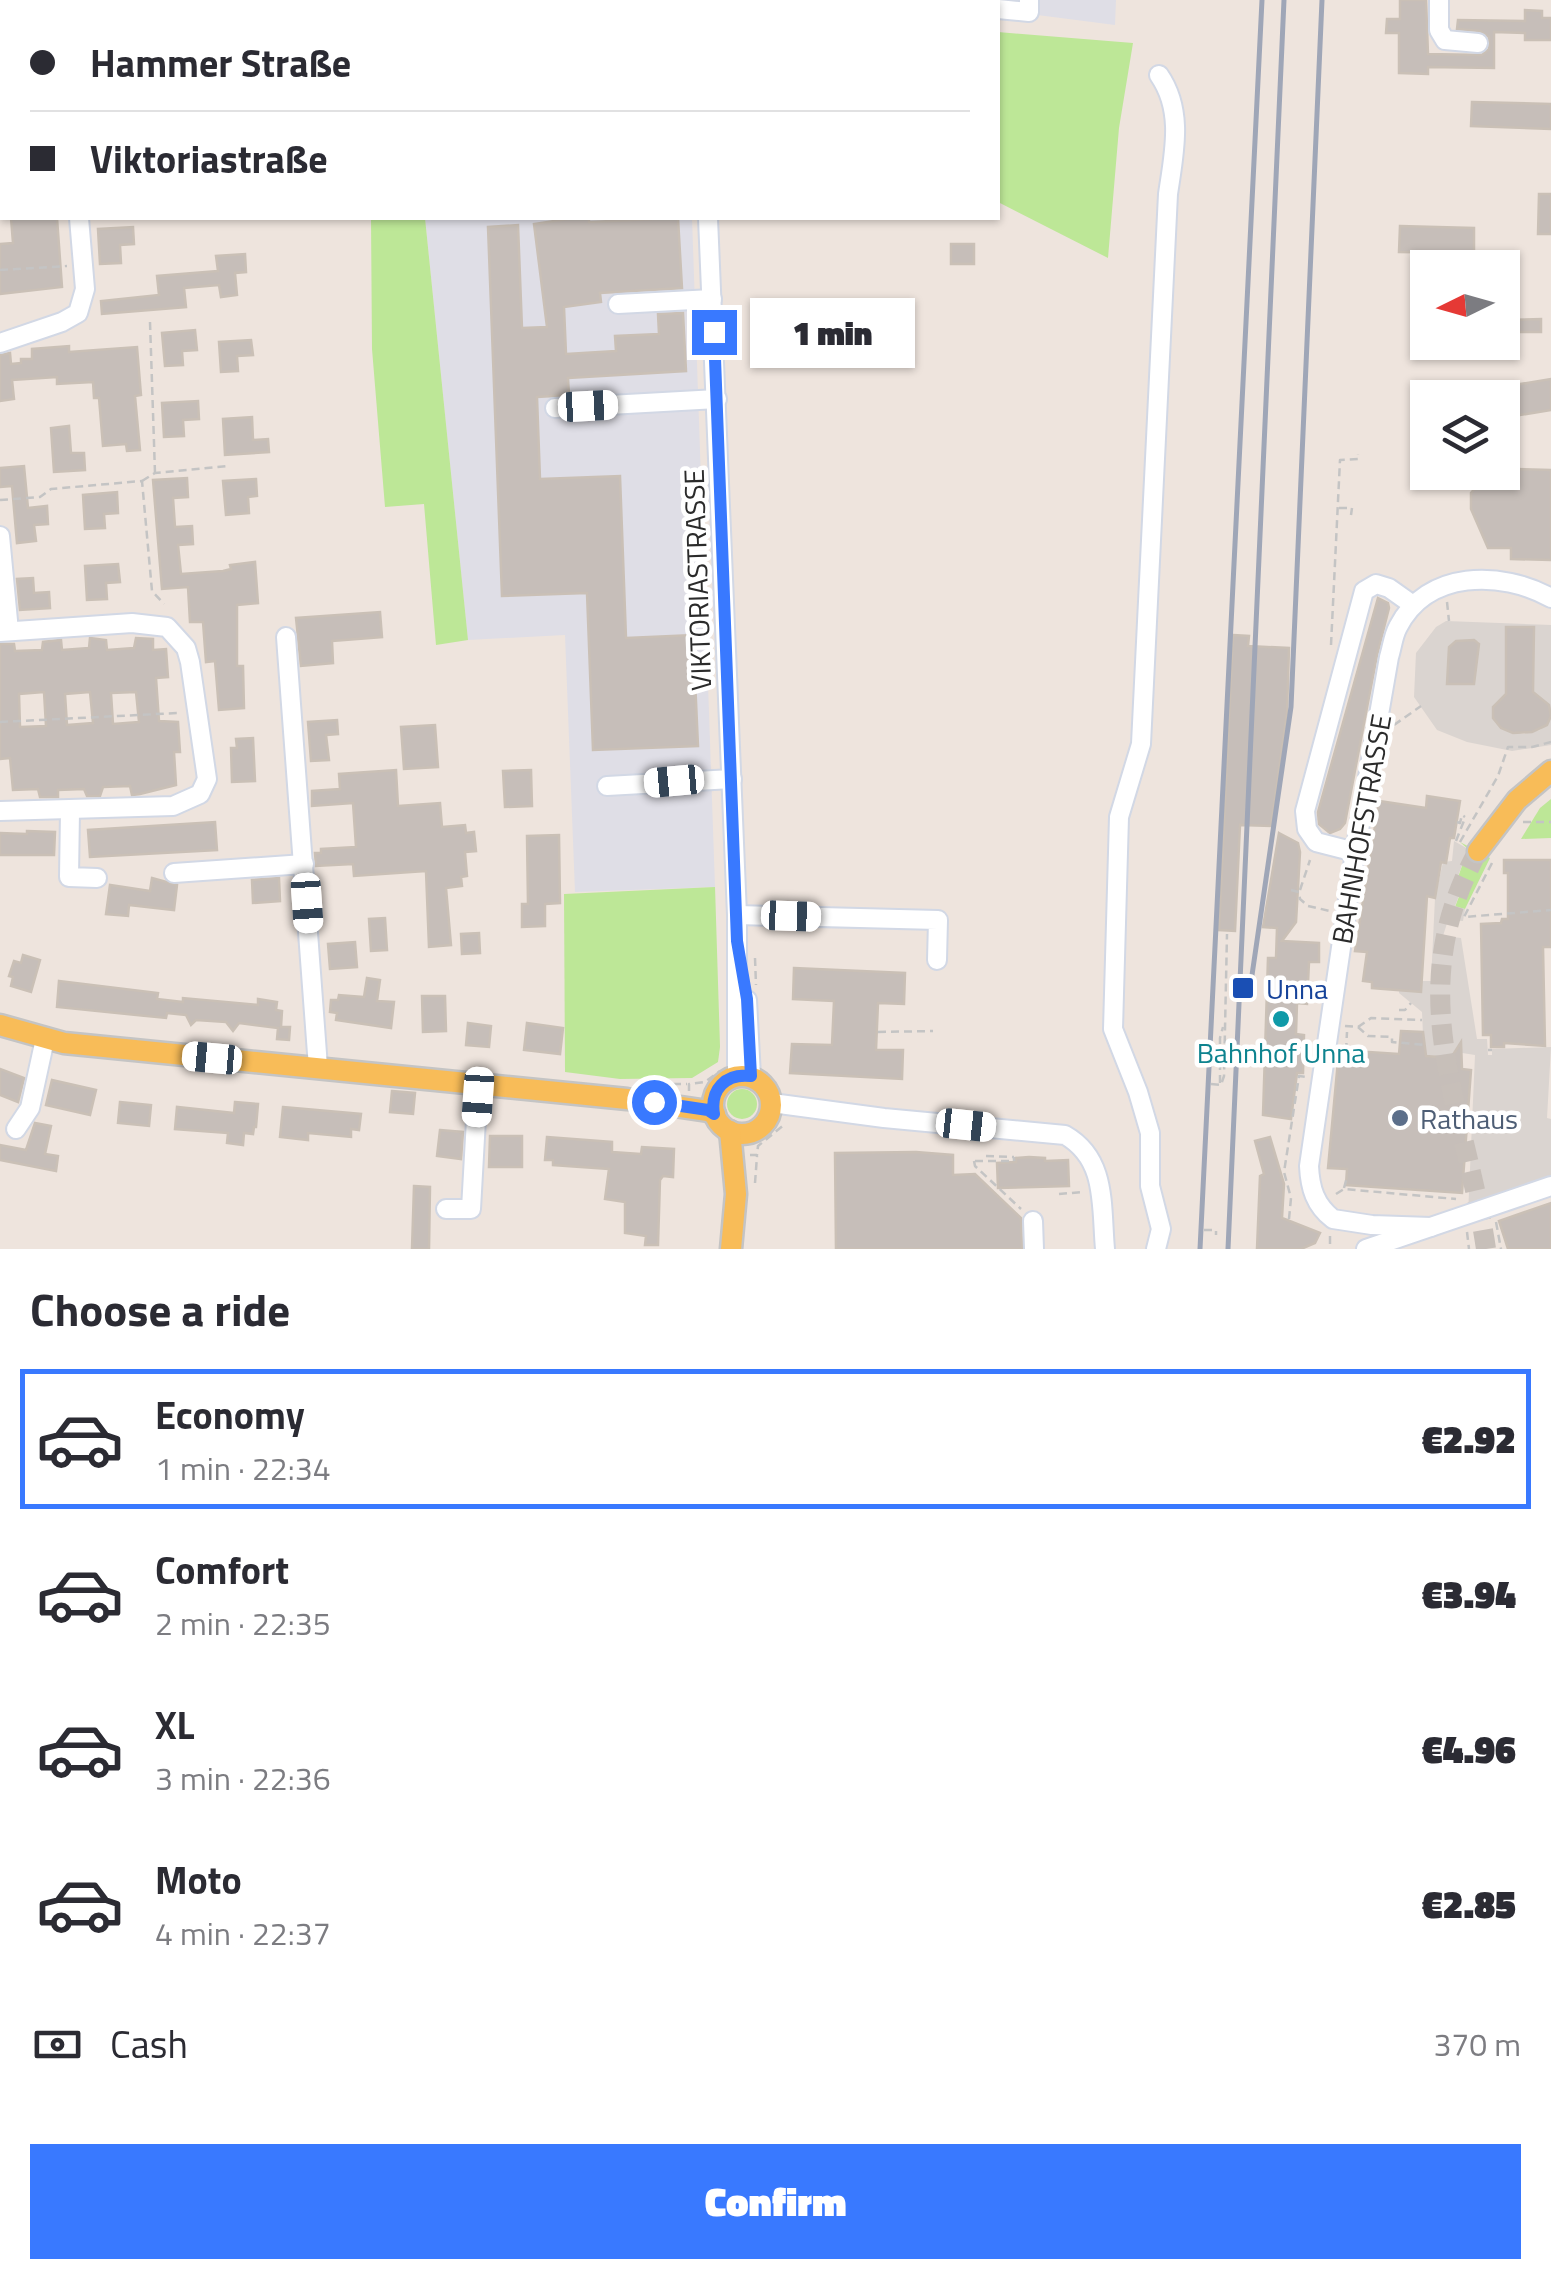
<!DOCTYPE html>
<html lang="en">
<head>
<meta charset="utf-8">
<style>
	:root { --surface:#fff; --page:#f7f7f7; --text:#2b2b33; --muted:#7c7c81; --line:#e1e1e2; --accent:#3979ff }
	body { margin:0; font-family:"Titillium Web",sans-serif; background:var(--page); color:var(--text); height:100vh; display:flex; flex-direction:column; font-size:38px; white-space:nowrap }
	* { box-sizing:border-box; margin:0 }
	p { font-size:32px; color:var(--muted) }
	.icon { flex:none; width:55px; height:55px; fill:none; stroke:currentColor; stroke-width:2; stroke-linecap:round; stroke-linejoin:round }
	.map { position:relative; height:1249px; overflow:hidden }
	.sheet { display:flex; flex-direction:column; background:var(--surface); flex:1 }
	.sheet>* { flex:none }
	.top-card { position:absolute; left:0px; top:0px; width:1000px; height:220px; box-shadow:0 2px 8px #0004; display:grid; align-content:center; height:220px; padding:0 30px; background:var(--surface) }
	.needle { width:65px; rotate:265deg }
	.tools { position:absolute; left:1410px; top:250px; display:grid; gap:20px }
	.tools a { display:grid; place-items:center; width:110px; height:110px; border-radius:0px; background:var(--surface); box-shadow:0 2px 8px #0004; font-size:50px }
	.end { position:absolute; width:45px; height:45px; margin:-22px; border:12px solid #3979ff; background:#fff; box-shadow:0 0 0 5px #fff }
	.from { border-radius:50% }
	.bubble { position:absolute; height:70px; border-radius:0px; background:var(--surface); box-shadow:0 2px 8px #0004; font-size:32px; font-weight:800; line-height:70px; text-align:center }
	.car { position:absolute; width:30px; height:60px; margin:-30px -15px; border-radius:12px; box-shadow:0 0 8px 2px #0007; background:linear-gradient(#fff 24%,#345 0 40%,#fff 0 76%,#345 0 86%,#fff 0) }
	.top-card b { display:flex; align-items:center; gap:35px; height:95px; font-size:38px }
	.top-card b+b { border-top:2px solid var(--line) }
	.top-card i { width:25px; height:25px; background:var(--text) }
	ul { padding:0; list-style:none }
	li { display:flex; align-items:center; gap:30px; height:140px; margin:0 20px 15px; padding:0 10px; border:5px solid transparent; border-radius:0px }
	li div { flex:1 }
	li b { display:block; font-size:38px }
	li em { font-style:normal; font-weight:800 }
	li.active { border-color:var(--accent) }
	li>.icon { width:90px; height:90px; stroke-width:1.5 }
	h2 { padding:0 30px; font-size:45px; line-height:120px }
	.pay { display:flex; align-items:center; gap:25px; height:110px; padding:0 30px; font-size:38px }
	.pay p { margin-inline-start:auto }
	.cta { display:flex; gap:20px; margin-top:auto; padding:20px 30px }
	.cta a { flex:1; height:115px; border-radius:0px; background:var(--accent); color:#fff; font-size:40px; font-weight:800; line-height:115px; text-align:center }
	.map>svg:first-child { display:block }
	.industrial { fill:#dfdee6 }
	.green { fill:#bde797 }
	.plaza { fill:#dad4d0; fill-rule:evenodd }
	.building { fill:#c6beb9; stroke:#cac0b6; stroke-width:2.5; fill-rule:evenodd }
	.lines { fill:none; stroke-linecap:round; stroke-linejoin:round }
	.major-tunnel { stroke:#c7bfb9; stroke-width:20; stroke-dasharray:20 10; stroke-linecap:butt }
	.minor-casing { stroke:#d2d8e5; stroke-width:22 }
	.major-casing { stroke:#c4c4c4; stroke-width:25 }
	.path { stroke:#c4c4c4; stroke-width:2.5; stroke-dasharray:8 5; stroke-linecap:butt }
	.minor { stroke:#fff; stroke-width:18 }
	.major { stroke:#f8bc58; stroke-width:20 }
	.rail { stroke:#9fa6b7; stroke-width:5 }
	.route { stroke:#3979ff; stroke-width:12 }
	.transit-dot { fill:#1a4fb4; stroke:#fff; stroke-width:4 }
	.culture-dot { fill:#0f9aa8; stroke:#fff; stroke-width:4 }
	.service-dot { fill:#5c6f8a; stroke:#fff; stroke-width:4 }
	.labels { text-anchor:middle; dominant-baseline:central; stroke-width:9; stroke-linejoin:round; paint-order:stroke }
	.street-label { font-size:28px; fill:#2b2b2b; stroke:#fff }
	.transit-label { font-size:28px; fill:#164399; stroke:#fff; text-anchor:start }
	.culture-label { font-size:28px; fill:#0d838f; stroke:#fff }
	.service-label { font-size:28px; fill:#4e5e75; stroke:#fff; text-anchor:start }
</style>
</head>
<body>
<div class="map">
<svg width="1551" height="1249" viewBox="0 0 1551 1249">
	<rect width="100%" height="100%" fill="#eee4dd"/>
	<g class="industrial">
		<rect x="323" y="0" width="348" height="2"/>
		<path d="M698 0H1116L1115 25 998 10V2Z"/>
		<path d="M425 218H692L715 887 575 892 565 635 468 640Z"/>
	</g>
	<g class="green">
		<path d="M998 32 1133 43 1119 128 1108 258 998 202Z"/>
		<path d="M371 218H425L468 640 436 645 424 504 385 507 372 349Z"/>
		<path d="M1551 799V838L1521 839 1540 808Z"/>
		<path d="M1460 842 1490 858 1465 909 1455 907 1460 894 1456 892 1457 880 1468 849Z"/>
		<path d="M715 887 720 1047 718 1062 692 1078 620 1079 565 1072 564 894Z"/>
		<circle cx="742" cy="1104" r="15"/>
	</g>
	<g class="plaza">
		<path d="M1446 621 1551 625V710L1537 695 1509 694 1496 703 1492 712 1501 728 1523 734 1540 730 1551 716V745L1512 751 1467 742 1437 730 1414 697 1416 653 1436 627ZM1470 640 1479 642 1474 684H1448L1449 648Z"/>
		<path d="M1454 841 1468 849 1457 879 1460 881 1456 892 1460 893 1455 906 1465 909 1463 921 1448 920 1443 936 1461 938 1477 1039H1487L1488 1055H1492V1049L1551 1047 1547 1118 1551 1119V1186L1468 1215 1475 1055 1456 1052 1452 1058 1424 1056 1422 1012 1399 993V988L1421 981H1431L1435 898 1443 862 1452 861Z"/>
	</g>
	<g class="building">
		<path d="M1400 0H1426L1428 54 1482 55 1489 49V37L1480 31 1457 29 1458 20 1525 21V10L1542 11V18H1551V40H1525V33L1494 32V68L1428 67V74L1399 73V33H1386L1387 19H1400Z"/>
		<path d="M1472 102 1551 104V129L1471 126Z"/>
		<path d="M1539 194H1551V234H1538Z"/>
		<path d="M11 218H57L62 287 0 294V244L13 243Z"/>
		<path d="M574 218H589V222L678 218 682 288 600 293 601 302 564 307 566 354 616 351 615 336 659 334 658 314 683 313 686 371 568 378 569 395 537 397 540 479 620 476 626 638 693 635 698 746 593 750 587 593 502 596 488 227 518 225 522 328 547 327 534 224Z"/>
		<path d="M1400 226 1474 228V253L1399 252Z"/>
		<path d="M133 227 134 244 120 245 121 263 100 264 98 229Z"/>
		<rect x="951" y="244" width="23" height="20"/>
		<path d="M245 254 246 272 235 273 237 295 221 297 219 285 184 288 186 307 102 314 101 301 159 295 157 276 218 271 216 256Z"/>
		<path d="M1541 319V332H1502V320Z"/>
		<path d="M195 330 197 350 182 351 183 365 165 366 162 333Z"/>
		<path d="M251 340 253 355 237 356 238 371 221 372 219 342Z"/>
		<path d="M69 346V352L137 347 141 395 135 396 140 450 127 451 126 444 103 446 99 398H94L93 382 57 384V377L12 380 14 399 0 401V355L10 353 11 364 21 363V359H32V349Z"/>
		<path d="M1551 379V410L1502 418V387Z"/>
		<path d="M198 401 199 419 183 420 184 436 164 437 162 403Z"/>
		<path d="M252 417 253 440 268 439 269 452 225 455 223 419Z"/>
		<path d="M69 426 71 453H84L85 470 54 472 51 428Z"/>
		<path d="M24 466 28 508 47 506 48 524 34 525 36 541 17 543 12 486 0 487V468Z"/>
		<path d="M1513 469 1551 470V560L1511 559V548H1488L1471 509V493L1487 474 1513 475Z"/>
		<path d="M187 478 188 497 173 498 175 527 192 526 193 544 178 545 181 574 223 571 231 569 230 565 255 562 258 603 237 605V666H243L244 708 219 710 215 661 206 662 203 622H190L188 587 162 589 153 480Z"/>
		<path d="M256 479 257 496 248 497 249 513 226 515 223 481Z"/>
		<path d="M117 492 118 513 104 514 105 528 85 529 83 495Z"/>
		<path d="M118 564 120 582 106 583 107 599 87 600 85 566Z"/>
		<path d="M33 578 34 593 49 592 50 608 20 610 17 579Z"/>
		<path d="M1378 598 1388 603 1389 608 1377 655 1345 823 1340 829 1330 833 1319 824 1318 812Z"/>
		<path d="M380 612 382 637 332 641 333 663 301 666 296 618Z"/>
		<path d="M1506 627H1534L1533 692 1549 705 1551 716 1547 725 1532 732 1513 733 1501 728 1493 718V707L1506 694Z"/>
		<path d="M1233 635 1249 636 1248 646 1289 648 1287 713 1271 826 1240 825 1235 931 1219 930Z"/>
		<path d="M90 638 106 640 107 650 134 648 136 638 153 639V650L166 649 168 677 156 678 159 721 178 722 180 752H174L176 785 140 794 132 795 130 786 103 787 100 796H87L84 789 58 790V797H40L38 789 13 790 10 758 0 759V644H14L15 651 42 650 43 642 61 640 62 650 89 648ZM44 692 46 726 20 727 19 694ZM90 692 93 723 67 725 65 694ZM136 692 139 722 113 724 111 693Z"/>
		<path d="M1474 640 1479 644 1474 684H1447L1449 647 1456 641Z"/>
		<path d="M337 720 338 734 326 735 329 760 311 761 308 722Z"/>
		<path d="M435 725 438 767 404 769 401 727Z"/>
		<path d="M253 738 255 781 232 782 231 748H237L236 739Z"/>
		<path d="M396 770 398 806 440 803 442 827 465 825 466 833 474 832 476 851 465 852 467 876 461 877 462 886 446 888 451 945 429 947 426 871 354 876 353 864 316 866 315 853H321V849L356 847 353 803 312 806V791L340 789 339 774Z"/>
		<path d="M531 770 532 806 505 807 503 771Z"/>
		<path d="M1427 796 1460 801 1454 838H1450L1446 863 1441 862 1435 898 1427 896 1421 992 1372 988V982L1363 981 1367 952 1355 951 1379 801 1426 808Z"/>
		<path d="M215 822 217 850 90 857 88 830Z"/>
		<path d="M27 831 55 832 54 855H0V833L27 834Z"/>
		<path d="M1279 833 1298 843 1300 852 1296 922 1282 941 1319 943V962H1309L1307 1004 1297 1003 1296 1034 1304 1035 1303 1073H1297L1291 1119 1263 1115 1268 958H1276L1277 928 1263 927Z"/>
		<path d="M559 835 560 903 545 904V926L522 927V904H528L527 836Z"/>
		<path d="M1504 860H1551V947H1543L1545 1046 1504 1043V1047H1491V1035H1483L1481 924 1501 923 1502 919H1508V873H1504Z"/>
		<path d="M152 878 177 885 174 910 129 905 128 916 106 914 110 885 150 891Z"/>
		<path d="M279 878 280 901 253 903 252 880Z"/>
		<path d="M385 918 387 950 371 951 369 919Z"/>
		<path d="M479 933 480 953 462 954 461 934Z"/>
		<path d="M355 942 357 967 330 969 328 944Z"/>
		<path d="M23 955 40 960 31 992 11 986 13 977 9 976 14 961 21 963Z"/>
		<path d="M794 968 905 973 904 1004 878 1003 876 1050H903L902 1079 790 1073 792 1044 832 1045 834 1001 793 999Z"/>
		<path d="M367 978 380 980 377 1001 394 1002 391 1028 336 1020 337 1013 330 1012 331 1000H338L339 995 364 997Z"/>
		<path d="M59 981 158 993 157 999 183 1002V998L258 1005V999L277 1002 276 1010 282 1011 281 1027H290L289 1040 277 1039 278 1028 239 1023 233 1031 226 1022 196 1020 191 1025 186 1015 167 1013 166 1018 57 1007Z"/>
		<path d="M422 996H445L446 1031 423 1032Z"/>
		<path d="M468 1023 491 1026 489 1047 466 1045Z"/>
		<path d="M527 1023 563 1028 560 1054 524 1050Z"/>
		<path d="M1401 1031 1423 1032 1426 1056 1451 1058 1461 1042 1462 1069 1471 1070 1462 1193 1346 1185 1347 1169 1328 1168 1339 1050 1399 1054Z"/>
		<path d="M0 1069 24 1078 18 1102 0 1095Z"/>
		<path d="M52 1080 96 1090 90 1115 46 1105Z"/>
		<path d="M392 1091 415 1093 413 1114 390 1112Z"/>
		<path d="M120 1102 151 1105 149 1126 118 1123Z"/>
		<path d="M235 1102 258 1104 256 1127H254L253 1134 244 1133 243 1145 227 1143 228 1133 175 1129 177 1107 234 1113Z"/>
		<path d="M283 1107 361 1114 359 1130 351 1129V1137L308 1133V1140L280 1137Z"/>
		<path d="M35 1123 51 1126 45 1154 58 1156 56 1171 0 1160V1145L26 1150Z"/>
		<path d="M440 1130 463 1132 461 1159 437 1156Z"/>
		<path d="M490 1136H522V1167H489Z"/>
		<path d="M547 1137 612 1142V1152L641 1154 642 1147 674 1149 673 1177 663 1176 660 1180 658 1245H645L646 1236 625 1233V1202L605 1199 609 1169 553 1165V1160H545Z"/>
		<path d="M1270 1137 1284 1184 1282 1218 1320 1233 1315 1243 1301 1249H1257L1260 1176 1264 1174 1255 1141Z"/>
		<path d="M916 1152 953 1155V1175L975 1174 1021 1218 1022 1249H836L835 1153Z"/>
		<path d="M1029 1157 1045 1158V1161L1068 1160 1069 1186 998 1188 997 1163 1016 1162V1158Z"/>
		<path d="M414 1186 430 1187 429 1249H412Z"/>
		<path d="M1551 1203V1249H1508L1499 1221Z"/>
	</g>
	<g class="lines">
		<path class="major-tunnel" d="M1478 851C1399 994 1465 1105 1486 1249"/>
		<defs>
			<g id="minor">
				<path d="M155 0V2"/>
				<path d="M691 0 692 2"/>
				<path d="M1439 0V30L1445 40 1478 43"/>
				<path d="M342 2H344"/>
				<path d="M509 2V0"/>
				<path d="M998 9 1029 12V0"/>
				<path d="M0 169H2"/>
				<path d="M708 218 737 915V1075"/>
				<path d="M618 304 712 299"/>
				<path d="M0 343 62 322 78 313 85 289 79 218"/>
				<path d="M555 408 717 399"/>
				<path d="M0 536 9 631"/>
				<path d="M0 632 132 623 167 627 186 648 190 662 207 779 200 794 173 806 0 811"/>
				<path d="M286 637 318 1067"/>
				<path d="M607 786 732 779"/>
				<path d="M70 811 69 877 97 878"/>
				<path d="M1355 852 1316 842 1307 829 1305 811 1364 591 1376 584 1389 588 1413 605"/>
				<path d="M174 873 304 864"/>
				<path d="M737 915 938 920 937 960"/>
				<path d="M747 1000 751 1076"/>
				<path d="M772 1103 884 1118 1065 1135C1107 1159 1101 1205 1105 1249"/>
				<path d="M16 1129 30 1108 45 1039"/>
				<path d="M446 1209H471L478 1084"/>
				<path d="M1033 1221 1034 1249"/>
				<path d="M1431 1227 1372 1225 1333 1219C1315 1205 1310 1188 1309 1166L1355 852 1389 657C1392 648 1393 636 1398 627 1427 570 1501 570 1551 598"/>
				<path d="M1156 1249 1161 1229 1150 1186V1133L1138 1092 1113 1029 1119 817 1141 744 1168 194C1174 153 1184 111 1159 75"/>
				<path d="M1366 1249 1551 1186"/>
			</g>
			<g id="major">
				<path d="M1478 851 1517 800 1551 771"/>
				<path d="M0 1025 64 1043 627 1099 708 1111 715 1114"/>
				<circle cx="742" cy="1105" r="29"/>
				<path d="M730 1131 736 1194 731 1249"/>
			</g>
		</defs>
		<use href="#minor" class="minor-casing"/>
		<use href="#major" class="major-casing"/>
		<g class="path">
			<path d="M0 270 67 266"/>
			<path d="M150 322 155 473"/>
			<path d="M142 481 155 473 227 466"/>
			<path d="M0 500 40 497 51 489 142 481 152 591 164 604"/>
			<path d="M1339 508H1352L1351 515"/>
			<path d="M1447 602 1449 621"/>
			<path d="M1331 645 1340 460 1358 459V454"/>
			<path d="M0 722 178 713"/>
			<path d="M1394 725 1421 706"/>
			<path d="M1457 822 1460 823 1462 815 1465 817"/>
			<path d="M1523 822H1551"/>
			<path d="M1456 841 1465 818"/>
			<path d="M1460 842 1498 776 1508 747H1532L1551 742"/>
			<path d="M1492 863 1464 917 1551 910"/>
			<path d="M1291 890 1299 892 1300 899 1308 906 1330 911"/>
			<path d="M1300 890 1310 860"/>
			<path d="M755 958 756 985"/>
			<path d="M1399 1010H1405L1411 1003"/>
			<path d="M1345 1026 1358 1027 1368 1036 1392 1037V1042L1425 1045"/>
			<path d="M1358 1027 1371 1018 1422 1020"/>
			<path d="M878 1032 933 1031"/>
			<path d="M1488 1050H1492"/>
			<path d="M1346 1051 1347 1032"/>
			<path d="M1220 1083V1038L1223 1027"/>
			<path d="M660 1084H687"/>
			<path d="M1211 1084 1221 1085 1224 1076 1227 934"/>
			<path d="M689 1091V1084L705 1082 720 1071"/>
			<path d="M750 1155H757L758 1146 785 1124"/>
			<path d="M986 1156 1014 1157"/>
			<path d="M974 1161 975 1166 1021 1209"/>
			<path d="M975 1161H1014V1157"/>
			<path d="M755 1183 757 1156"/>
			<path d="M1344 1188 1347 1177"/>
			<path d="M1059 1194 1083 1192"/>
			<path d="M1336 1194 1344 1189 1456 1199"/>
			<path d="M1289 1219 1291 1198 1284 1172 1299 1076 1306 1077"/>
			<path d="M1496 1222 1501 1249"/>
			<path d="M1204 1230H1216V1235"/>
			<path d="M1467 1232 1469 1249"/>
			<path d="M1330 1236V1249"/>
		</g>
		<use href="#minor" class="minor"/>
		<use href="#major" class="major"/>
		<g class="rail">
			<path d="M1251 982 1291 707 1322 0"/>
			<path d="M1200 1249 1262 0"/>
			<path d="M1228 1249 1284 0"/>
		</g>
	</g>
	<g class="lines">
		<path class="route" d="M654 1102 708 1110 714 1114C710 1090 725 1073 751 1076L747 999 737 941 714 332"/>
	</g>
	<rect class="transit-dot" x="1231" y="976" width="24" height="24" rx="5"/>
	<circle class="culture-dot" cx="1281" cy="1019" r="10"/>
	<circle class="service-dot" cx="1400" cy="1118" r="10"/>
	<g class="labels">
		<g class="street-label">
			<text transform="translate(697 580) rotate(-92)">VIKTORIASTRASSE</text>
			<text transform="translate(1361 829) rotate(-80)">BAHNHOFSTRASSE</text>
		</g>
		<g class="transit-label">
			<text x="1266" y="988">Unna</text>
		</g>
		<g class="culture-label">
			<text x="1281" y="1052">Bahnhof Unna</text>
		</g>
		<g class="service-label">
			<text x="1420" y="1118">Rathaus</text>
		</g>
	</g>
</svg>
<div class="tools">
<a><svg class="needle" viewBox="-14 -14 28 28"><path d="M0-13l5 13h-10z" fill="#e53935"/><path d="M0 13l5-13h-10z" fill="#7c7c81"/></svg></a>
<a><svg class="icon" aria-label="layers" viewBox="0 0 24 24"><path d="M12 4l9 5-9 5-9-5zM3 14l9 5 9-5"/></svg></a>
</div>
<i class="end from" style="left:654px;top:1102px"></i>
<i class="end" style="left:714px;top:332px"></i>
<div class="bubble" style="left:750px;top:298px;width:165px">1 min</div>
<i class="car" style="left:588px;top:406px;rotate:87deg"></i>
<i class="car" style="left:674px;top:781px;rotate:265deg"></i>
<i class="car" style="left:307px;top:903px;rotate:176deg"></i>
<i class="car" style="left:791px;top:916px;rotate:92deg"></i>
<i class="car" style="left:212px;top:1058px;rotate:275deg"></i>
<i class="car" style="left:478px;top:1097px;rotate:184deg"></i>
<i class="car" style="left:966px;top:1125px;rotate:96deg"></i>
<div class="top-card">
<b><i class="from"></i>Hammer Straße</b>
<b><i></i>Viktoriastraße</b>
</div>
</div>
<section class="sheet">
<h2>Choose a ride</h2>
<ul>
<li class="active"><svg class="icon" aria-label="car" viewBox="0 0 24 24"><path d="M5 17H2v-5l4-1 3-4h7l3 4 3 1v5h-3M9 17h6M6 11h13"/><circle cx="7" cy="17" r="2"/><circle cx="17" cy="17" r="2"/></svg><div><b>Economy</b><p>1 min · 22:34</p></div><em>€2.92</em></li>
<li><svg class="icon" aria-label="car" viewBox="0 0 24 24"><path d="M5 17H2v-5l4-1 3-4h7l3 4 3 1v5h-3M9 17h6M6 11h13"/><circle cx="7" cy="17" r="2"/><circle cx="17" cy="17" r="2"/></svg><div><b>Comfort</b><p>2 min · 22:35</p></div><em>€3.94</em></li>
<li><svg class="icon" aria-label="car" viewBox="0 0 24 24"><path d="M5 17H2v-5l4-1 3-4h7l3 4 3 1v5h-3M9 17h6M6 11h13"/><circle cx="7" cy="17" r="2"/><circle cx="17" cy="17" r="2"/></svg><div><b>XL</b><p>3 min · 22:36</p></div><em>€4.96</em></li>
<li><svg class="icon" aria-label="car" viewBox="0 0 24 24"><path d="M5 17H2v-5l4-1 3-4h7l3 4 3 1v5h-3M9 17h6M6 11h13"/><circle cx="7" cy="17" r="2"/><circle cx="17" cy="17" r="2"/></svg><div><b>Moto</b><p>4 min · 22:37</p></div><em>€2.85</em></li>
</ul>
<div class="pay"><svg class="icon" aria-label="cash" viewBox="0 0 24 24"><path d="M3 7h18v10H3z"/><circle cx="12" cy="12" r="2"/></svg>Cash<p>370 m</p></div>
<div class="cta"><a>Confirm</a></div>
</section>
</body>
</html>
